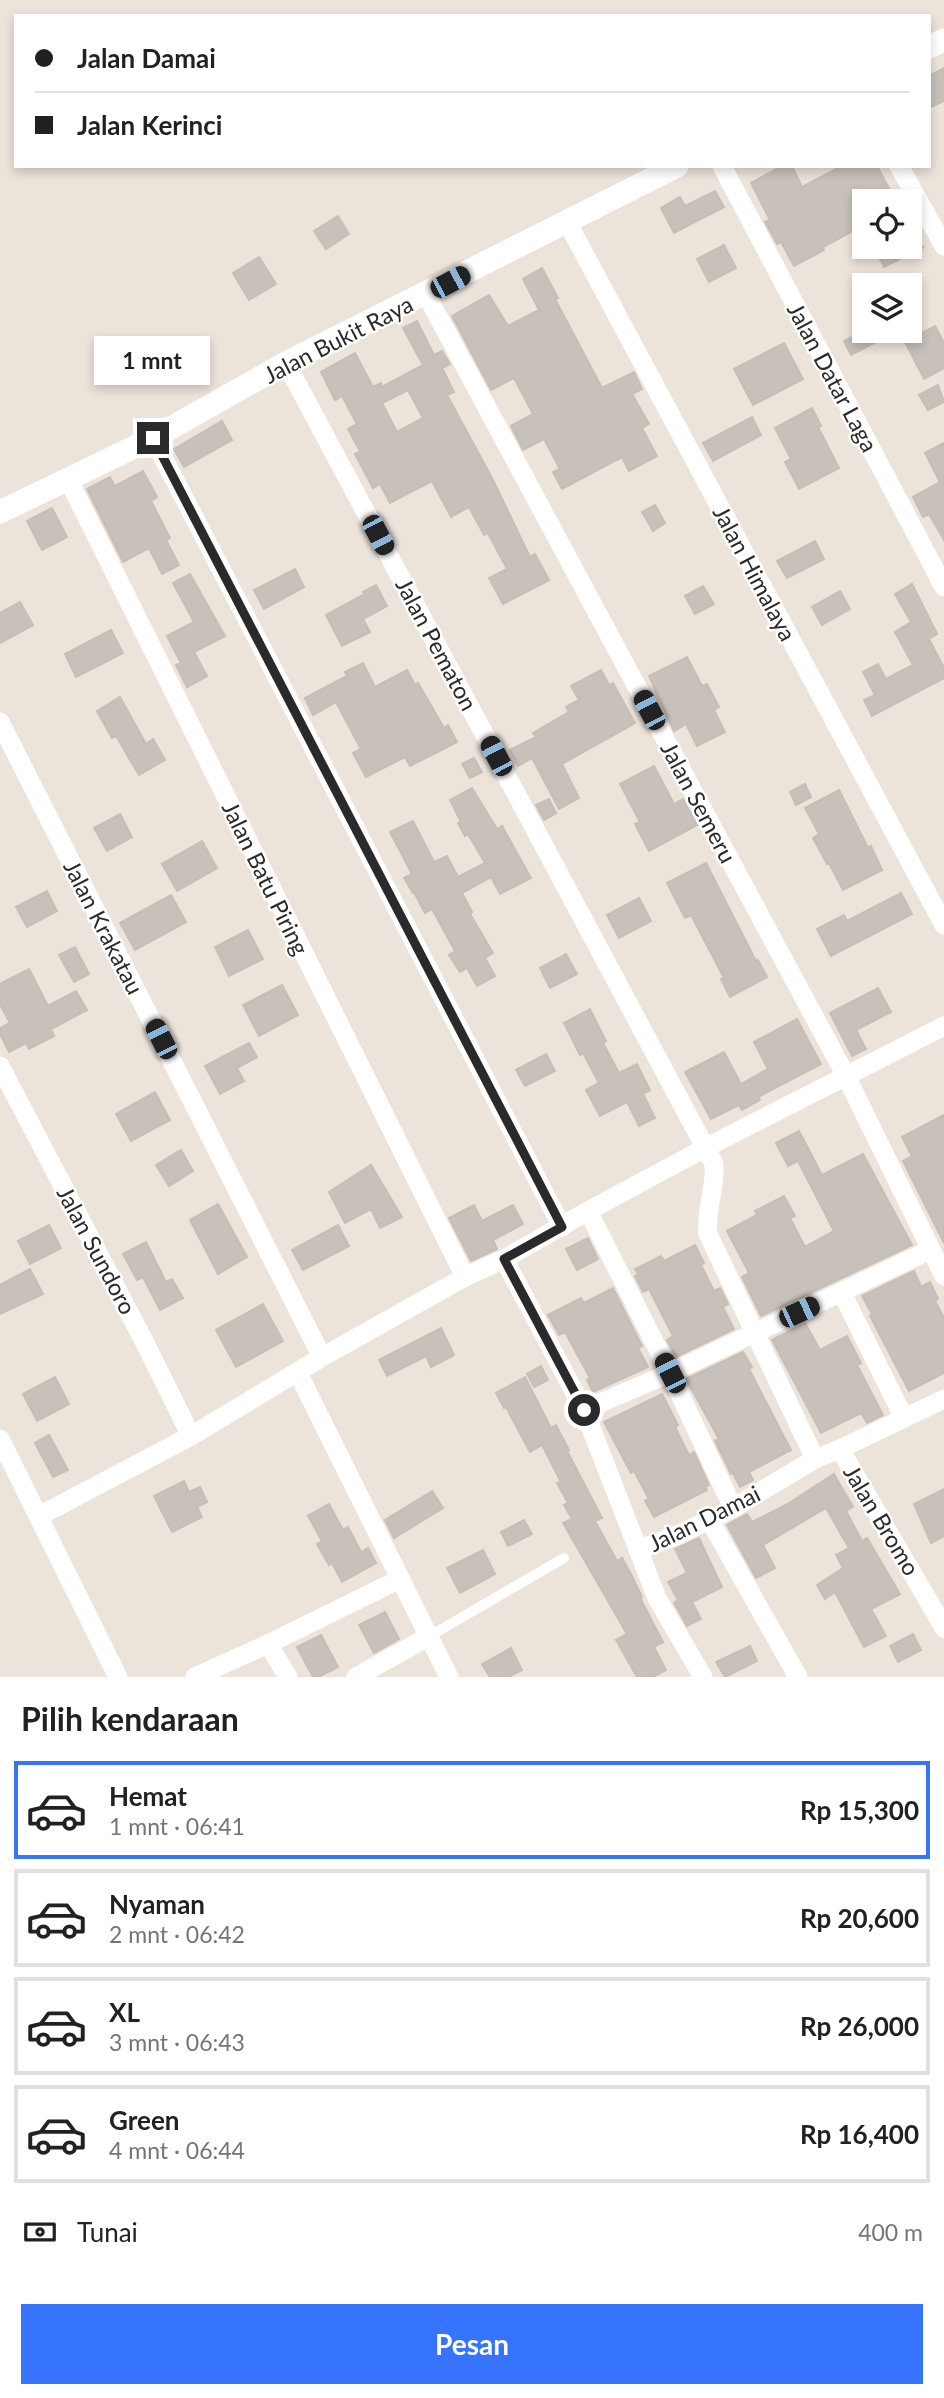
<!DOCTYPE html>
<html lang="id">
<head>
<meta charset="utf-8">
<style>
	:root { --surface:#fff; --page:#f2f2f2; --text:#202124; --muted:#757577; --line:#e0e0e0; --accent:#3674fe }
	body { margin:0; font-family:Lato,sans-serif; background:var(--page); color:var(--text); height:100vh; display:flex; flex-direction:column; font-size:26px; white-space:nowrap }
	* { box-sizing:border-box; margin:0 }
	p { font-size:23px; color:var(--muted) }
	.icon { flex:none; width:38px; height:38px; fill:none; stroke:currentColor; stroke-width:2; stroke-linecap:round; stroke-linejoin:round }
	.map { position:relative; height:1677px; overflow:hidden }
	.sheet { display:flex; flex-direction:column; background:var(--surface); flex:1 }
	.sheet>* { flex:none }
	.guide { position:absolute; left:14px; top:14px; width:917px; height:154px; border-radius:0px; box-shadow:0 4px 10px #0003; display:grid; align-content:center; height:154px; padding:0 21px; background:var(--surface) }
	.controls { position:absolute; left:852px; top:189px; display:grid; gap:14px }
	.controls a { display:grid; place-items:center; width:70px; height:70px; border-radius:0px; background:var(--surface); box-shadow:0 4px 10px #0003; font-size:35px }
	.end { position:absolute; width:32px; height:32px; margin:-16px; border:9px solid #2a2a2a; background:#fff; box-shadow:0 0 0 4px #fff }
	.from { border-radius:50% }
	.bubble { position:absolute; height:49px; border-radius:0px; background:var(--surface); box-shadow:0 4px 10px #0003; font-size:23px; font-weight:700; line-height:49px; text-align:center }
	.car { position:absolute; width:21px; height:42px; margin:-21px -10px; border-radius:9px; box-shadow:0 0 5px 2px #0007; background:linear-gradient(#222 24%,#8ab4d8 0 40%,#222 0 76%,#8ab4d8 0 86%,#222 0) }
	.guide b { display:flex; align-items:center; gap:24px; height:66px; font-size:26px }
	.guide b+b { border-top:2px solid var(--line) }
	.guide i { width:18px; height:18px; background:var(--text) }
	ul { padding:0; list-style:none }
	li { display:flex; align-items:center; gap:21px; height:98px; margin:0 14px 10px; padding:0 7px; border:4px solid var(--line); border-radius:0px }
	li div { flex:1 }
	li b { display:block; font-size:26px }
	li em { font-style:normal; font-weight:700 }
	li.active { border-color:var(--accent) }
	li>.icon { width:63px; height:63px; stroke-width:1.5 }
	h2 { padding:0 21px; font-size:32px; line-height:84px }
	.pay { display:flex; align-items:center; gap:18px; height:77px; padding:0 21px; font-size:26px }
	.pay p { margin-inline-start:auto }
	.primary-button { display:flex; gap:14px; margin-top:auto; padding:14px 21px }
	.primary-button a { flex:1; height:80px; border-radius:0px; background:var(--accent); color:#fff; font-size:28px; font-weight:700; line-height:80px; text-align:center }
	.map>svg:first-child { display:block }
	.building { fill:#c7c0bb; stroke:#c7beb5; stroke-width:2; fill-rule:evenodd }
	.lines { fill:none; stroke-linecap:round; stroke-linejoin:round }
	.service { stroke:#fff; stroke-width:10 }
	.minor { stroke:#fff; stroke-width:19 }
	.tertiary { stroke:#fff; stroke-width:23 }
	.route { stroke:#2a2a2a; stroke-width:9 }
	.labels { text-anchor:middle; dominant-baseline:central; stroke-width:5; stroke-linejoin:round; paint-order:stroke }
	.street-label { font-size:23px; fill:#2a2a2a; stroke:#fff }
</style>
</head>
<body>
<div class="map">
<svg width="944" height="1677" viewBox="0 0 944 1677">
	<rect width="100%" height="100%" fill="#ece3db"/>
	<g class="building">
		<path d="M944 68V101L929 108V76Z"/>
		<path d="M782 166H792L802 187 842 166H877L896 201H864V225L823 247 824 250 794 266 781 242 777 244 765 222 770 220 751 183Z"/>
		<path d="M715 191 724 207 674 233 661 208 680 197 685 206Z"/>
		<path d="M338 216 349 234 326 249 314 231Z"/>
		<path d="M724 245 736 268 709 282 697 259Z"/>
		<path d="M874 247H924L884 267Z"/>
		<path d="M259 257 276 284 249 300 233 273Z"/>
		<path d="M542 268 558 298 555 299 602 388 634 372 642 389 632 394 649 424 642 428 657 456 629 471 622 457 562 489 553 472 560 469 544 439 523 450 511 426 533 414 514 378 491 390 452 316 489 295 508 326 539 310 523 279Z"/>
		<path d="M417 321 434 355 442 351 450 364 442 368 454 392 447 395 492 478 530 557 535 554 549 580 503 604 489 578 507 569 488 533 484 535 469 507 451 517 432 481 390 503 380 484 373 488 355 454 360 451 348 429 357 424 342 396 335 400 321 372 355 353 373 387 381 383 382 387 423 365 403 328ZM408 390 423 418 397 432 382 403Z"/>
		<path d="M935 326 944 343V368L924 379 905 342Z"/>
		<path d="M864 331H897L851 355 844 341Z"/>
		<path d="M784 343 803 379 753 405 734 369Z"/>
		<path d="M938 385 944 402 928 410 919 395Z"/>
		<path d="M812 408 821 426 818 427 839 468 799 489 785 462 791 459 775 428Z"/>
		<path d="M752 417 761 435 713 461 703 443Z"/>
		<path d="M222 421 232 440 184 467 174 449Z"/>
		<path d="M944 443V540L929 514 923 517 913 497 940 482 925 453Z"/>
		<path d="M143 471 157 497 151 501 170 538 166 540 179 565 162 574 149 548 123 562 87 489 110 477 115 486Z"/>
		<path d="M655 505 665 523 653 531 642 512Z"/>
		<path d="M52 508 67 537 42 550 27 521Z"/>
		<path d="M815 541 824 559 787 578 777 561Z"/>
		<path d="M295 569 304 587 264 609 254 590Z"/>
		<path d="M190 574 225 636 194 652 207 676 187 687 176 665 181 663 167 636 194 622 173 583Z"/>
		<path d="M912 584 937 634 929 639 944 668V678L872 716 864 700 875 695 863 672 878 664 886 679 913 665 895 632 911 622 895 594Z"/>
		<path d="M376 585 387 606 363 619 370 632 342 646 326 615 365 594 363 592Z"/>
		<path d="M703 586 714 604 695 614 685 596Z"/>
		<path d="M840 591 850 609 822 625 812 607Z"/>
		<path d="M20 602 33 625 0 643V613Z"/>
		<path d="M111 630 123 653 76 677 65 654Z"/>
		<path d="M687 657 702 686 707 684 719 707 714 710 725 732 697 746 686 724 674 731 649 676Z"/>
		<path d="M363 663 375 687 407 670 415 685 418 683 444 728 448 725 457 742 410 766 405 757 366 777 353 753 361 749 336 702 313 715 305 698 347 676 345 672Z"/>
		<path d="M601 670 609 685 613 683 635 723 562 764 579 798 559 809 532 758 518 766 510 750 536 737 533 733 569 712 566 707 579 700 571 686Z"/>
		<path d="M120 697 146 744 153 739 165 760 139 775 116 736 112 738 97 711Z"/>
		<path d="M474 758 482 772 470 778 462 764Z"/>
		<path d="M654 766 674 804 683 799 697 825 649 851 635 824 640 822 620 784Z"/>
		<path d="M805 784 811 797 796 805 790 792Z"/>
		<path d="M472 788 497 829 502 826 531 878 500 894 491 877 462 893 472 912 470 914 493 953 485 958 495 976 477 986 467 968 460 972 449 955 455 951 432 909 425 913 414 892 413 893 404 878 412 874 390 832 413 821 434 862 447 856 458 877 485 863 468 834 465 836 458 823 461 822 450 800Z"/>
		<path d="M839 790 868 848 871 846 882 870 843 890 829 863 827 864 813 838 819 834 805 808Z"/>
		<path d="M549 799 556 813 544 820 536 805Z"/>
		<path d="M120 814 132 837 107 851 94 828Z"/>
		<path d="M202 841 217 868 177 891 162 864Z"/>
		<path d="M706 863 756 961 758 960 767 977 730 997 721 979 724 978 691 915 685 918 667 883Z"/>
		<path d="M47 891 57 911 27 927 16 907Z"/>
		<path d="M901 893 912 914 831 956 817 929 844 915 847 921Z"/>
		<path d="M171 895 186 922 135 950 120 923Z"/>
		<path d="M639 898 651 921 619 938 607 915Z"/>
		<path d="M248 930 263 959 229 976 215 947Z"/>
		<path d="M75 947 89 974 74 982 59 955Z"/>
		<path d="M566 954 577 974 550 988 540 968Z"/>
		<path d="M29 969 48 1006 76 991 87 1010 51 1029 54 1036 29 1049 26 1043 9 1052 0 1034V1028L10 1023 0 1004V984Z"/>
		<path d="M282 985 298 1015 259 1036 243 1005Z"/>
		<path d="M878 988 891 1012 856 1030 866 1049 852 1056 830 1013Z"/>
		<path d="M590 1009 606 1041 603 1043 619 1073 637 1064 650 1090 643 1094 655 1118 639 1126 627 1102 600 1116 586 1090 599 1083 583 1053 580 1055 564 1023Z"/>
		<path d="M797 1019 821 1064 758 1097 760 1100 742 1110 739 1105 711 1119 685 1072 724 1052 741 1084 768 1069 754 1042Z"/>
		<path d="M249 1043 257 1057 237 1068 244 1081 220 1094 205 1066Z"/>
		<path d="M546 1054 555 1071 525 1086 516 1070Z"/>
		<path d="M155 1092 170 1120 131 1141 116 1114Z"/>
		<path d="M944 1115V1243L903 1161 912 1156 902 1137Z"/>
		<path d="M799 1131 822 1175 863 1154 912 1245 761 1316 742 1277 749 1273 727 1231 757 1215 755 1211 784 1196 795 1216 790 1218 805 1247 834 1231 798 1161 788 1166 776 1143Z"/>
		<path d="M181 1150 193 1171 169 1186 156 1165Z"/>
		<path d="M371 1165 402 1217 380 1228 371 1209 345 1223 329 1192Z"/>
		<path d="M218 1204 247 1257 218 1274 190 1220Z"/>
		<path d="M474 1205 482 1221 513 1205 523 1224 493 1240 497 1249 471 1261 449 1218Z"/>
		<path d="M49 1225 61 1248 30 1264 18 1241Z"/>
		<path d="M338 1225 349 1246 303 1270 292 1250Z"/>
		<path d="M588 1238 598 1259 577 1270 566 1249Z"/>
		<path d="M146 1242 166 1282 172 1279 183 1298 160 1310 143 1277 137 1280 123 1254Z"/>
		<path d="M695 1245 704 1263 701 1265 714 1291 720 1288 728 1304 723 1307 734 1329 676 1357 667 1340 673 1336 649 1289 643 1292 635 1276 638 1275 635 1269 661 1256 664 1261Z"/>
		<path d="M30 1269 43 1294 0 1314V1285Z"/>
		<path d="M914 1271 921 1287 930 1282 938 1299 935 1301 944 1318V1373L909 1391 870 1316 872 1314 862 1296Z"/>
		<path d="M613 1288 642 1346 638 1348 648 1367 593 1392 587 1380 590 1378 565 1332 559 1335 548 1315 581 1298 584 1303Z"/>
		<path d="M263 1304 283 1341 236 1367 216 1330Z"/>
		<path d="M805 1323 820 1350 847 1336 861 1363 857 1365 883 1415 867 1423 861 1413 821 1433 772 1340Z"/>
		<path d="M441 1328 454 1355 431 1367 426 1356 387 1376 379 1360Z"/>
		<path d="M743 1352 752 1367 749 1369 791 1450 749 1472 753 1480 740 1487 733 1473 731 1474 715 1441 719 1439 686 1379Z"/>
		<path d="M541 1366 548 1380 534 1387 527 1374Z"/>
		<path d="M55 1377 69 1404 37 1421 23 1394Z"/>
		<path d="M525 1377 551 1428 556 1425 569 1450 567 1451 602 1518 595 1521 617 1561 622 1558 632 1576 642 1597 640 1598 663 1642 654 1647 666 1670 653 1677H637L616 1640 627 1634 563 1523 572 1519 564 1505 568 1503 557 1483 561 1482 542 1445 530 1452 506 1407 504 1408 496 1393Z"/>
		<path d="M662 1394 678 1425 675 1427 689 1455 694 1452 709 1485 705 1487 707 1490 654 1517 645 1501 649 1499 634 1471 631 1473 604 1422Z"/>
		<path d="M49 1435 68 1470 53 1477 35 1443Z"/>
		<path d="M834 1474 853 1507 846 1511 862 1541 867 1538 900 1594 871 1609 886 1636 864 1647 835 1592 825 1599 817 1585 843 1568 836 1555 849 1548 826 1508 763 1545 775 1568 756 1578 727 1525 747 1514 752 1522 786 1505Z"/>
		<path d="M184 1481 189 1492 200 1487 207 1502 197 1507 202 1517 172 1532 154 1496Z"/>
		<path d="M944 1489V1536L931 1543 914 1504Z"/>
		<path d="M432 1491 443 1508 394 1538 385 1520Z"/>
		<path d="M329 1504 343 1530 348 1527 361 1552 368 1548 376 1563 342 1582 332 1563 329 1565 317 1544 322 1541 308 1516Z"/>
		<path d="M524 1520 532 1534 508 1546 501 1532Z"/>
		<path d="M699 1538 722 1587 692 1602 701 1619 687 1626 674 1603 678 1600 668 1582 687 1573 675 1549Z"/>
		<path d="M483 1550 495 1574 460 1593 447 1568Z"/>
		<path d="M385 1612 399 1639 374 1653 359 1625Z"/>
		<path d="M913 1634 921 1650 898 1662 890 1646Z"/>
		<path d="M321 1635 338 1667 318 1677H313L297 1647Z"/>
		<path d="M750 1646 757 1661 725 1677 716 1662Z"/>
		<path d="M511 1648 522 1670 508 1677H490L482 1664Z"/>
	</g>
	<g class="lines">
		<path class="service" d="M428 1637 564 1558"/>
		<g class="minor">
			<path d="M722 166 944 587"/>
			<path d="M899 166 944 246"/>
			<path d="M566 220 944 925"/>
			<path d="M426 294 846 1076 944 1276"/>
			<path d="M286 363 714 1164C716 1188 705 1211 708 1234L815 1459"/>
			<path d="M153 438 562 1227"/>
			<path d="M68 479 465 1277"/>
			<path d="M0 722 322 1357"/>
			<path d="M0 1066 144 1341 191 1436"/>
			<path d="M588 1211 670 1373 733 1508"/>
			<path d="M504 1259 584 1410 657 1598 703 1677"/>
			<path d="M842 1293 904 1418"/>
			<path d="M298 1373 449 1677"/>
			<path d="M584 1410 670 1373 930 1250"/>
			<path d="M0 1439 118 1677"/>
			<path d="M840 1449 944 1628"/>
			<path d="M39 1516 191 1436 322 1357 465 1277 504 1259 588 1211 705 1148 944 1026"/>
			<path d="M709 1519 798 1677"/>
			<path d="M638 1550 680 1534 733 1508 815 1459 840 1449 944 1399"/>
			<path d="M268 1644 288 1677"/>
			<path d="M195 1677 268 1644 400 1579"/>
			<path d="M356 1677 428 1637"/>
		</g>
		<g class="tertiary">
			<path d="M929 47 944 40"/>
			<path d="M0 512 153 438 286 363 677 166"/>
		</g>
	</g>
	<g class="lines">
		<path class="route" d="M153 438 562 1227 504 1259 584 1410"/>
	</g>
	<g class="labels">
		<g class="street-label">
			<text transform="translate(338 339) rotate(-27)">Jalan Bukit Raya</text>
			<text transform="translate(833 377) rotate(62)">Jalan Datar Laga</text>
			<text transform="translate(755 573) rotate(62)">Jalan Himalaya</text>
			<text transform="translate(437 644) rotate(62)">Jalan Pematon</text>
			<text transform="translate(699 802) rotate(62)">Jalan Semeru</text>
			<text transform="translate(266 878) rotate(64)">Jalan Batu Piring</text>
			<text transform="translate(104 927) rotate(63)">Jalan Krakatau</text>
			<text transform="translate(97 1250) rotate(62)">Jalan Sundoro</text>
			<text transform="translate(704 1518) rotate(-26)">Jalan Damai</text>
			<text transform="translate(882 1520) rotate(59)">Jalan Bromo</text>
		</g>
	</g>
</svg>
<div class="controls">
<a><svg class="icon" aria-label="locate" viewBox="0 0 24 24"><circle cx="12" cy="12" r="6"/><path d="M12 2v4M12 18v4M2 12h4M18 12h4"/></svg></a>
<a><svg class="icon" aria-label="layers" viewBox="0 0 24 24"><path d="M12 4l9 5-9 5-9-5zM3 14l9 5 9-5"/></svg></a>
</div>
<i class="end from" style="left:584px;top:1410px"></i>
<i class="end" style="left:153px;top:438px"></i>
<div class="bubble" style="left:94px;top:336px;width:116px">1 mnt</div>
<i class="car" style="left:450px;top:282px;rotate:62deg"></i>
<i class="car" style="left:378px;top:535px;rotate:152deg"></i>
<i class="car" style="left:649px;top:710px;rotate:332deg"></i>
<i class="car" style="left:496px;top:756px;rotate:332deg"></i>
<i class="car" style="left:161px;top:1039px;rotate:333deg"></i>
<i class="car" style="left:799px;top:1312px;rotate:65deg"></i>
<i class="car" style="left:670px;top:1373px;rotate:333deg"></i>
<div class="guide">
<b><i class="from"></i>Jalan Damai</b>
<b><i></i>Jalan Kerinci</b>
</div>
</div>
<section class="sheet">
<h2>Pilih kendaraan</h2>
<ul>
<li class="active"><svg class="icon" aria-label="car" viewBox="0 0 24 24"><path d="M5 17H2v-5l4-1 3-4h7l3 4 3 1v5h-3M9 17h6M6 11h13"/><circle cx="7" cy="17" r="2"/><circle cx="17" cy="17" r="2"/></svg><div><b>Hemat</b><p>1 mnt · 06:41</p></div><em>Rp 15,300</em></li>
<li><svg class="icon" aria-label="car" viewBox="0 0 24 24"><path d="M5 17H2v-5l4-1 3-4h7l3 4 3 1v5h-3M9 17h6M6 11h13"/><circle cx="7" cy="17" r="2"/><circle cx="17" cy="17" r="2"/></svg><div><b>Nyaman</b><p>2 mnt · 06:42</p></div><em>Rp 20,600</em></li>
<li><svg class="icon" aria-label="car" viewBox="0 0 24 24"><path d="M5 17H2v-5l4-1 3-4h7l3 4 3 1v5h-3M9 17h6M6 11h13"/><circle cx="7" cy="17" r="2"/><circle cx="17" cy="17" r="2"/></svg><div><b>XL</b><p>3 mnt · 06:43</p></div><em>Rp 26,000</em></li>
<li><svg class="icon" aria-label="car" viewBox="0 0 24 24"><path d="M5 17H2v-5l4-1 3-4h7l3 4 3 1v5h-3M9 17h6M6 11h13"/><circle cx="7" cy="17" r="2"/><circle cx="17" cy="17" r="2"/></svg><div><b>Green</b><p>4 mnt · 06:44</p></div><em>Rp 16,400</em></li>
</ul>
<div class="pay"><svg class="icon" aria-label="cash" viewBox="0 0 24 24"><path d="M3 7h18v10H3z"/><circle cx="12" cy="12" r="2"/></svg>Tunai<p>400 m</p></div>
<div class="primary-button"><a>Pesan</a></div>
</section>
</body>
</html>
